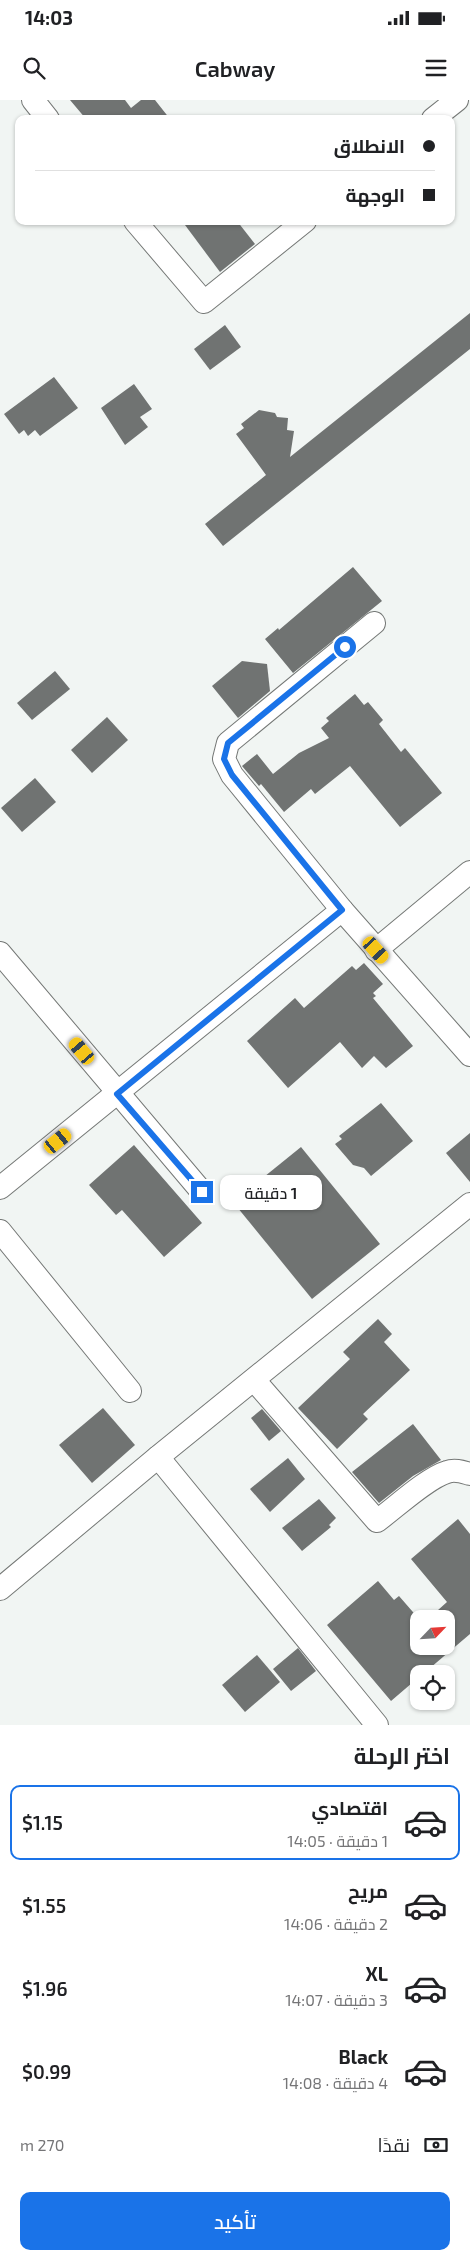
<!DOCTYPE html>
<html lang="ar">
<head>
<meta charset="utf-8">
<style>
	:root { --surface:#fff; --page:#f2f2f2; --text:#202124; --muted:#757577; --line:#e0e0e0; --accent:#1a73e8 }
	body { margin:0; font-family:"Exo 2",Cairo,sans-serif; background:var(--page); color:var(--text); direction:rtl; height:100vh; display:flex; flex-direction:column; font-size:19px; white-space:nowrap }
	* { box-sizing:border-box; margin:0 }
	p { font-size:16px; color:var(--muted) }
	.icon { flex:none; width:28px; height:28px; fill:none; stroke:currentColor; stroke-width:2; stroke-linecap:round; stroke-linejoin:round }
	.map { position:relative; height:1625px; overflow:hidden; direction:ltr }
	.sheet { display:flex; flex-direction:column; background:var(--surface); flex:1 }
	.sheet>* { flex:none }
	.hud { position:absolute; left:15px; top:15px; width:440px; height:110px; border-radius:10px; box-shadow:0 1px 4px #0004; direction:rtl; display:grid; align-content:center; height:110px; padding:0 20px; background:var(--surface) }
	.needle { width:32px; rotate:65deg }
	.fabs { position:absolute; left:410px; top:1510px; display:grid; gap:10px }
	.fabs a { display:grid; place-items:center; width:45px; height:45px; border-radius:10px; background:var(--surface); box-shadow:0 1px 4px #0004; font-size:25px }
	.end { position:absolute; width:22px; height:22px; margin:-11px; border:6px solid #1a73e8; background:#fff; box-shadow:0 0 0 2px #fff }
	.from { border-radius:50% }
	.bubble { position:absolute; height:35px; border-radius:10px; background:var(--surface); box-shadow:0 1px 4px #0004; font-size:16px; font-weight:600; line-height:35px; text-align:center; direction:rtl }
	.car { position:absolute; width:15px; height:30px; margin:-15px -8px; border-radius:6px; box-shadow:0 0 4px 1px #0007; background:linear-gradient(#f5c518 24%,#345 0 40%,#f5c518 0 76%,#345 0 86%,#f5c518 0) }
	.hud b { display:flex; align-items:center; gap:18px; height:48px; font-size:19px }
	.hud b+b { border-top:1px solid var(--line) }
	.hud i { width:12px; height:12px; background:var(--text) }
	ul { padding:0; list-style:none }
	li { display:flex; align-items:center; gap:15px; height:75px; margin:0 10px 8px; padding:0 10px; border:2px solid transparent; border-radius:10px }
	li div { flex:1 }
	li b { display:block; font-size:19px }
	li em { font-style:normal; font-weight:600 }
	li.current { border-color:var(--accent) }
	li>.icon { width:45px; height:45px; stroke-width:1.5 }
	h2 { padding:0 20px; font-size:22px; line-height:60px }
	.pay { display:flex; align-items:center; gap:12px; height:55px; padding:0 20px; font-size:19px }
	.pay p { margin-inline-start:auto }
	.cta { display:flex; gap:10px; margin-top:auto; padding:10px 20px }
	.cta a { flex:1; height:58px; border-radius:10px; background:var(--accent); color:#fff; font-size:20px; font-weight:600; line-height:58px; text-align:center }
	.status { display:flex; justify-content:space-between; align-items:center; height:35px; padding:0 25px; background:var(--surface); direction:ltr }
	.status svg { height:14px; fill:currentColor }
	header { display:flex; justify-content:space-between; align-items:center; height:65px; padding:0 20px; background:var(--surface); font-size:22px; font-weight:600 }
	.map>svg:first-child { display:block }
	.building { fill:#707372 }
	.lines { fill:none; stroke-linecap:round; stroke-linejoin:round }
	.minor-casing { stroke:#757876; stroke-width:24 }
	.minor { stroke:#fff; stroke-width:22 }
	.route { stroke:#1a73e8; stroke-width:6 }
</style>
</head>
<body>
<div class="status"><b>14:03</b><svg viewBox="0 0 49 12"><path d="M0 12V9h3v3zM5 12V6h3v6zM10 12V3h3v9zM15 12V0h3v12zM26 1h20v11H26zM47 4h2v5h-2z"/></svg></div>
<header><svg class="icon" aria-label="menu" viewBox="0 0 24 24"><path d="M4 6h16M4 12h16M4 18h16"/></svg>Cabway<svg class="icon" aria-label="search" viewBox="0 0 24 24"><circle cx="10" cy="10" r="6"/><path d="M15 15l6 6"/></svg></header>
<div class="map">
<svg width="470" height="1625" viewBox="0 0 470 1625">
	<rect width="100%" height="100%" fill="#f1f5f3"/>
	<g class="building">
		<path d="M70 0H125L131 8 141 0H155L170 19H86Z"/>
		<path d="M182 121H237L255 144 220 172Z"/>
		<path d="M470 213V249L223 446 205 424 266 375 236 334 244 328 241 324 259 310 275 313 277 317 288 318 287 330 294 331 290 357Z"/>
		<path d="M225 225 241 247 210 270 194 249Z"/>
		<path d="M54 277 78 308 40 336 35 330 28 336 24 330 19 334 4 314Z"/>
		<path d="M134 284 152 309 140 317 148 327 125 345 101 308Z"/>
		<path d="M353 467 382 501 293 573 265 539 278 528 279 530Z"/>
		<path d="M242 561 267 564 270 591 238 618 212 586Z"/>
		<path d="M55 571 70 589 32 620 17 603Z"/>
		<path d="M355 594 364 605 368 602 383 620 379 624 401 652 405 648 442 693 400 727 350 666 315 694 311 689 284 712 261 684 259 686 242 666 257 654 273 674 299 653 329 638 321 628 329 621 326 618Z"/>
		<path d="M107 617 128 640 92 673 71 650Z"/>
		<path d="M35 678 56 702 22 732 1 708Z"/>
		<path d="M364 863 383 884 373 893 376 896 373 898 413 946 386 968 374 956 362 968 340 942 288 988 247 941 295 898 304 908 352 866 356 870Z"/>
		<path d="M381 1003 413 1041 371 1076 364 1068 353 1065 335 1044 342 1039 339 1036Z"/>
		<path d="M470 1033V1082L446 1053Z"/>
		<path d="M134 1045 202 1123 164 1157 122 1110 116 1115 89 1085Z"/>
		<path d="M301 1047 380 1144 312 1199 233 1102Z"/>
		<path d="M378 1219 392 1234 384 1242 410 1270 363 1314 368 1319 337 1349 298 1308 350 1259 343 1252Z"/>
		<path d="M103 1308 135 1345 92 1383 59 1345Z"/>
		<path d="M262 1309 281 1331 269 1341 251 1318Z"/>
		<path d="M413 1324 441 1360 413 1376 379 1403 352 1372Z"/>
		<path d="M288 1358 305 1379 270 1412 250 1389Z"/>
		<path d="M319 1399 336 1418 329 1425 331 1427 302 1451 282 1428Z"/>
		<path d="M458 1419 470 1434V1534L423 1574H419V1577L391 1601 327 1525 378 1481 394 1500 399 1496 419 1519V1546H446V1519H428L447 1502 411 1459Z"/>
		<path d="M298 1548 316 1571 291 1591 273 1569Z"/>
		<path d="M257 1555 280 1582 245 1612 222 1585Z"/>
	</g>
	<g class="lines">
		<defs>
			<g id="minor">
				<path d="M33 0 48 19"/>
				<path d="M433 19 457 0"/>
				<path d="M135 121 204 202 305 121"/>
				<path d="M374 523 228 643 224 659 232 675 342 810 470 955"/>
				<path d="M376 850 470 772"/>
				<path d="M0 853 202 1092"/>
				<path d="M0 1088 342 810"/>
				<path d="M0 1131 130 1291"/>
				<path d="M254 1280 377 1421C395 1408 427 1378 447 1372 455 1369 463 1372 470 1374"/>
				<path d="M158 1357 377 1625"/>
				<path d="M0 1489 158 1357 470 1104"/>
			</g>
		</defs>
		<use href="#minor" class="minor-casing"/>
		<use href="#minor" class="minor"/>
	</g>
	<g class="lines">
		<path class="route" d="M202 1092 117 994 342 810 232 675 224 659 228 643 345 547"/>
	</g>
</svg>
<div class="fabs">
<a><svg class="needle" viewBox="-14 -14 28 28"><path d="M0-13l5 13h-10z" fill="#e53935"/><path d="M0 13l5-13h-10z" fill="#757577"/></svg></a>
<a><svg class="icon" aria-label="locate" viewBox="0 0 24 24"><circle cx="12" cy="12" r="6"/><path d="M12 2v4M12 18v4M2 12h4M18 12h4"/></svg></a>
</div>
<i class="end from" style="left:345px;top:547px"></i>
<i class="end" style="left:202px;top:1092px"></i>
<div class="bubble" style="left:220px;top:1075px;width:102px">1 دقيقة</div>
<i class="car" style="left:376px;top:850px;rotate:138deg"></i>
<i class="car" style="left:82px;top:951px;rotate:320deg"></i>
<i class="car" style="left:58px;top:1041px;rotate:51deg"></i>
<div class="hud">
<b><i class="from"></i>الانطلاق</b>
<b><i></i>الوجهة</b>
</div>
</div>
<section class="sheet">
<h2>اختر الرحلة</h2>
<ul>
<li class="current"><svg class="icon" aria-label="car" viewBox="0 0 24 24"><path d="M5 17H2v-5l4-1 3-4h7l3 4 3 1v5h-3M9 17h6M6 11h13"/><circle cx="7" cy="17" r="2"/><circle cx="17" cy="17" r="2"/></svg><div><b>اقتصادي</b><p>1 دقيقة · 14:05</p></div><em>$1.15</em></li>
<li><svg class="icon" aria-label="car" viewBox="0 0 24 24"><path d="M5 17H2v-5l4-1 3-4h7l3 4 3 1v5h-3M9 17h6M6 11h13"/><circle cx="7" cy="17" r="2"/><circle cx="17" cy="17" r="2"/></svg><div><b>مريح</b><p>2 دقيقة · 14:06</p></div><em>$1.55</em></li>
<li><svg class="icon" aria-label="car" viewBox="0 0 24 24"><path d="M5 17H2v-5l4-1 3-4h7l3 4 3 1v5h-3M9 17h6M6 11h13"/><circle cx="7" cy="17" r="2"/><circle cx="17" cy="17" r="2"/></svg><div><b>XL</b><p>3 دقيقة · 14:07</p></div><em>$1.96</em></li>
<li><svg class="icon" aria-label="car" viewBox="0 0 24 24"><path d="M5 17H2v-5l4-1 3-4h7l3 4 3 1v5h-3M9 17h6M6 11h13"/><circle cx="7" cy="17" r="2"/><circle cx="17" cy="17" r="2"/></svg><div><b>Black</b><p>4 دقيقة · 14:08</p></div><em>$0.99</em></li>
</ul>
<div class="pay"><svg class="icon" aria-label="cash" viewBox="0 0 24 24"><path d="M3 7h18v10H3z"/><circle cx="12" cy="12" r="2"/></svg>نقدًا<p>270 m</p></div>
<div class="cta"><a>تأكيد</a></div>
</section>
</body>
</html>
